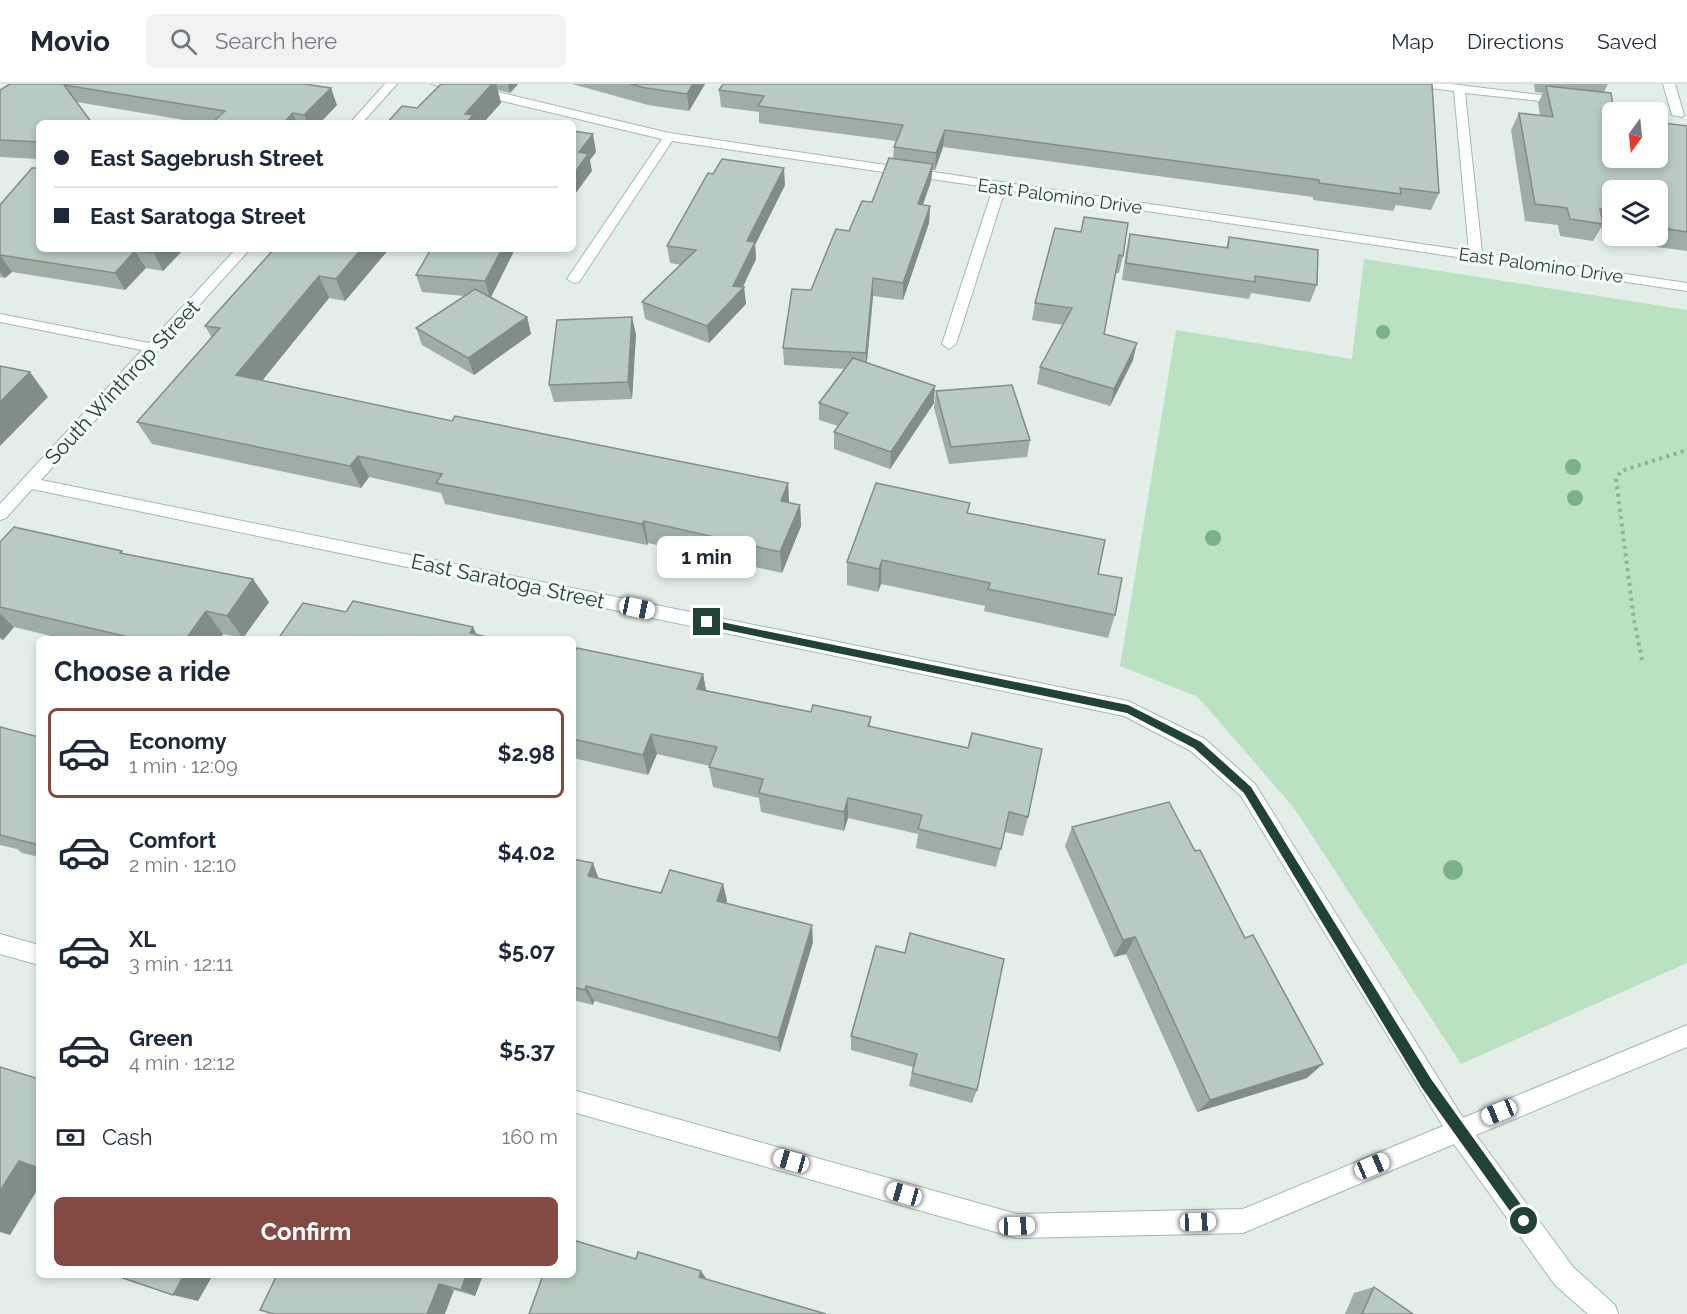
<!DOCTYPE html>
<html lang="en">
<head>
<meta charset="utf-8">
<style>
	:root { --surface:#fff; --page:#f2f2f3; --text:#1f2937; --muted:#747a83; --line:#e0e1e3; --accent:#844943 }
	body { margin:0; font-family:Raleway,sans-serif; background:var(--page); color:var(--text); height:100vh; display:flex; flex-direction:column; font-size:22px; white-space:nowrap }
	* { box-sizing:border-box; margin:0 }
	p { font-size:20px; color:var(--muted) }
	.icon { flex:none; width:33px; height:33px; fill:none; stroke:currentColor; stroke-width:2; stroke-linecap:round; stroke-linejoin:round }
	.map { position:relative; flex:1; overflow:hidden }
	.side { position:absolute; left:36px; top:552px; width:540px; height:642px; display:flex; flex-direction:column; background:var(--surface); border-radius:9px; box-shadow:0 3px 9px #0003 }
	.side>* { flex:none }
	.banner { position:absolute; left:36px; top:36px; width:540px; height:132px; border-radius:9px; box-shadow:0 3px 9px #0003; display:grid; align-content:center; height:132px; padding:0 18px; background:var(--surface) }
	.needle { width:39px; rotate:195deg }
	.tools { position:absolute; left:1602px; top:18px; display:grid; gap:12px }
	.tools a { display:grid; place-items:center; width:66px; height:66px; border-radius:9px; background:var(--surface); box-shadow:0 3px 9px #0003; font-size:30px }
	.end { position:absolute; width:27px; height:27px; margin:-14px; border:8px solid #214237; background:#fff; box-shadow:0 0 0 3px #fff }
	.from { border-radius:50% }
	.bubble { position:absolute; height:42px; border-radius:9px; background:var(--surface); box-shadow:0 3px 9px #0003; font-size:20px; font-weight:700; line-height:42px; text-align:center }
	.car { position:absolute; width:18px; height:36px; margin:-18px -9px; border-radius:8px; box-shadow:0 0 4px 2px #0007; background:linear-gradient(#fff 24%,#345 0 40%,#fff 0 76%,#345 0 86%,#fff 0) }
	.banner b { display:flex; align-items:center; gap:21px; height:57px; font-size:22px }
	.banner b+b { border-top:2px solid var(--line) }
	.banner i { width:15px; height:15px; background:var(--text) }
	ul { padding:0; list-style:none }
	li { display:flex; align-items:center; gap:18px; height:90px; margin:0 12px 9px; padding:0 6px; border:3px solid transparent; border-radius:9px }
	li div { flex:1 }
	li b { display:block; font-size:22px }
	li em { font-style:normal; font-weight:700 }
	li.current { border-color:var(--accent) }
	li>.icon { width:54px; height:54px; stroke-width:1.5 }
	h2 { padding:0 18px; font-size:27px; line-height:72px }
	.pay { display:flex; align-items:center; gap:15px; height:66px; padding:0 18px; font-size:22px }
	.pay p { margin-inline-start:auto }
	.cta { display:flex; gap:12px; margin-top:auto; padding:12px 18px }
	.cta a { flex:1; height:69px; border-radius:9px; background:var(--accent); color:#fff; font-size:24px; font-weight:700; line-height:69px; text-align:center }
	header { display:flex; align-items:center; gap:36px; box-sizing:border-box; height:84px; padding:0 30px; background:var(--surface); border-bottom:2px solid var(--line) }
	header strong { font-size:28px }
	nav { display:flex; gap:33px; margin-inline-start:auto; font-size:21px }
	.search { width:420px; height:54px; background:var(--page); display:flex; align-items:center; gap:15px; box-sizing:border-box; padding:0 21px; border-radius:9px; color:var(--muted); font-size:22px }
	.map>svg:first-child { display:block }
	.green { fill:#bae1c2 }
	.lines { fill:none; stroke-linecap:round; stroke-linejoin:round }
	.minor-casing { stroke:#a5b7b0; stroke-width:2 }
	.path { stroke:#81b5a1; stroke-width:4; stroke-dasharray:3 4.5; stroke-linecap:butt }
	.minor { fill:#fff; fill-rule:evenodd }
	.tree { fill:#7cb08d }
	.wall { fill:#9eaea6 }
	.shaded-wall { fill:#818d87 }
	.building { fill:#b8cac1; stroke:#818d87; stroke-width:1.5 }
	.route { fill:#214237 }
	.labels { text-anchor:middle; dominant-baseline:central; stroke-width:6; stroke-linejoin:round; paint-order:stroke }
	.far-street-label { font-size:18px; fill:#214237; stroke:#f4faf7 }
	.street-label { font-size:21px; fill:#214237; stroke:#f4faf7 }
</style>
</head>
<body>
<header>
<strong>Movio</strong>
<div class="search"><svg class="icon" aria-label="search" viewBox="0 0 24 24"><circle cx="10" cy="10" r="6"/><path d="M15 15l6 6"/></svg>Search here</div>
<nav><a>Map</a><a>Directions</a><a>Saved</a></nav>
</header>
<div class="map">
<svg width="1687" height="1230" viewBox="0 0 1687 1230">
	<rect width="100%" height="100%" fill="#e3eee9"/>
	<path class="green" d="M1364 175 1687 226V879L1461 980 1294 724 1198 613 1120 582 1176 246 1352 275Z"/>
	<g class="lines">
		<defs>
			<g id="minor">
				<path d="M385 0H397L362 39H350Z"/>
				<path d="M431 0H457L485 5 669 49 1469 167 1454 7 1422 3 1416 0H1451L1656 25 1662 28 1660 30 1465 9 1482 169 1687 199V207L1005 106 956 260 949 265 942 260 993 104 672 57 579 198 574 199 567 195 662 55Z"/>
				<path d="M1663 0H1675L1684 31 1682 33 1672 31Z"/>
				<path d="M236 165H250L41 396 1128 617 1205 655 1255 700 1463 1034 1687 941V963L1476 1051 1573 1183 1615 1221 1618 1230H1588L1555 1201 1454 1060 1243 1149 1017 1154 573 1028V1006L1017 1130 1243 1125 1443 1042 1241 712 1191 667 1124 632 32 405 6 434 0 436V420L142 266 0 238V230L149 259Z"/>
				<path d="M0 850 39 861V881L0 870Z"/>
			</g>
		</defs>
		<use href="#minor" class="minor-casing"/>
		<path class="path" d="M1642 576 1634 536 1616 395 1621 387 1687 366"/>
		<use href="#minor" class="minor"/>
	</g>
	<g class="tree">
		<circle cx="1383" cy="248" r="7"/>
		<circle cx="1573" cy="383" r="8"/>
		<circle cx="1575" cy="414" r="8"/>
		<circle cx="1213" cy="454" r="8"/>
		<circle cx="1453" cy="786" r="10"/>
	</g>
	<g class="wall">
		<path d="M10 0 310 1 337 21 320 39H202L77 18 39 39V75L0 73V6Z"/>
		<path d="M441 0H518L510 9 498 6 501 19 483 39H387L417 24Z"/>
		<path d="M572 0H705L689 27 648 21Z"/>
		<path d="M723 0 1439 109 1431 126 1396 121 1393 127 1313 116V113L943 63 935 86H932L931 97 923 121 930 122 929 139 903 216 873 212 867 279 934 319 890 385 834 365V348L838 342 819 336V319L845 285 784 281 783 264 811 206 849 147 872 118 893 75 894 63 896 57 759 39V28L721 23 719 6Z"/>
		<path d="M1534 0H1608L1604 8 1612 74 1687 42V167L1657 163 1654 152H1658V106H1612V145L1601 144 1593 157 1560 152 1558 141 1525 137 1511 46 1519 29 1540 32 1538 19 1543 9 1535 8Z"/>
		<path d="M785 101 755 161 756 175 743 203H744L746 220 709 259 645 235 642 218 681 181 670 179 667 162Z"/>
		<path d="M0 121 184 165 163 187 146 184 125 206 12 188 5 194 0 193Z"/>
		<path d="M1055 144 1123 172 1119 189H1115L1104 250 1133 276 1110 322 1037 300 1040 283 1063 241 1032 236 1035 219Z"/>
		<path d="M1130 150 1226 164 1229 153 1317 201 1310 218 1251 209 1249 215 1122 196 1126 167Z"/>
		<path d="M274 165H389L345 217 329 214 262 297 452 337 788 399 789 419 800 421 801 442 782 489 648 459 647 461 445 420 441 409 369 393 361 404 152 360 137 338 212 254 205 242Z"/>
		<path d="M515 165 491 213 527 233 531 250 474 291 422 261 416 244 464 212 422 208 416 191Z"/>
		<path d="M636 250 632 315 554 318 549 301Z"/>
		<path d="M936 307 1030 356 1027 373 949 380 934 324Z"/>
		<path d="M969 429 1098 490 1115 531 1108 554 984 527 985 522 881 500 878 508 847 501V478Z"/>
		<path d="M0 458 122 467 123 470 269 518 243 554 223 550 219 555H63L14 543 3 556 0 555Z"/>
		<path d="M573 572 703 590 706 606 811 628 871 633 870 642 1028 733 1023 752 1005 748 996 783 916 764 918 750 848 734 844 747 761 728 759 714 713 703 709 683 710 682 657 670 648 691 573 674Z"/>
		<path d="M0 643 39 653V773L22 769 17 765 0 761Z"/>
		<path d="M1072 743 1307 994 1197 1028 1126 870 1114 873 1065 762Z"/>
		<path d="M573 775 599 794 661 809 723 800 727 817 726 819 813 858 780 968 594 917 593 921 573 916Z"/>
		<path d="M876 862 977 1006 972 1019 909 1002 913 983 851 966V952Z"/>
		<path d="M277 1191H483L475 1212 454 1206Z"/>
		<path d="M1374 1203 1413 1230H1345L1354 1209Z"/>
	</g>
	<g class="shaded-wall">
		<path d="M492 0H496L501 19 483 39H466L465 30Z"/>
		<path d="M508 0H518L510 9Z"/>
		<path d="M693 0H705L689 27 687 10Z"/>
		<path d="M331 4 337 21 320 39H308L304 31Z"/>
		<path d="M293 29 297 39H283Z"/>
		<path d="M945 46 943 63 935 86 936 69Z"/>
		<path d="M593 50 596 68 590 76 592 87 573 113V91L579 68Z"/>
		<path d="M933 80 931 97 917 137 918 120Z"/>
		<path d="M784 84 785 101 755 161 756 175 741 206 744 203 746 220 709 259 707 242 733 202 747 157Z"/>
		<path d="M930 122 929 139 903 216V199Z"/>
		<path d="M158 165H184L163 187 154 169Z"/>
		<path d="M361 165H389L345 217 336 195Z"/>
		<path d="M502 165H515L490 215 485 197Z"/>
		<path d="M135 167 146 184 125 206 115 189Z"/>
		<path d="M0 171 12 188 5 194 0 188Z"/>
		<path d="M319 192 329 214 248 314 236 291Z"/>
		<path d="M873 194V212L866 286V269Z"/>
		<path d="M527 233 531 250 474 291 468 274Z"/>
		<path d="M632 233 636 250 632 315 628 298Z"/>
		<path d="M1137 259 1133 276 1110 322 1114 305Z"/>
		<path d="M30 288 48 313 0 362V318Z"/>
		<path d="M935 302 934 319 890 385 891 368Z"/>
		<path d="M358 372 369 393 361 404 350 382Z"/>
		<path d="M788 399 789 420 781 417Z"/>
		<path d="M800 421 801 442 782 489 780 468Z"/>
		<path d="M644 437 648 459 647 461 642 440Z"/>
		<path d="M882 476 881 500 878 508 879 485Z"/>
		<path d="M253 495 269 518 243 554 227 532Z"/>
		<path d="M206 527 223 550 219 555H186Z"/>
		<path d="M0 530 14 543 3 556 0 553Z"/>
		<path d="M473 543 479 555 470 549Z"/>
		<path d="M703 590 707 612 697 605Z"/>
		<path d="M651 650 657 670 648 691 643 671Z"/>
		<path d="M848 714V734L844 747V728Z"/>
		<path d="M593 779 600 798 588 792Z"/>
		<path d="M723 800 727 817 721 834 717 817Z"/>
		<path d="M812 841 813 858 780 968 778 954Z"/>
		<path d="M1135 853 1126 870 1114 873 1123 856Z"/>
		<path d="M586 902 594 917 593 921 585 906Z"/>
		<path d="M1323 980 1307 994 1197 1028 1210 1016Z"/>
		<path d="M19 1077 39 1084V1103L10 1151 0 1148V1107Z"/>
		<path d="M701 1187 706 1194 704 1200 699 1193Z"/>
		<path d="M184 1191H213L198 1217 173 1211Z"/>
		<path d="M466 1191H483L475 1212 461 1206Z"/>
		<path d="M439 1200 454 1206 445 1230H427Z"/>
	</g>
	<g class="building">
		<path d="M10 0H305L331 4 304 31 293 29 283 39H212L225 27 64 1 92 39H39V58L0 56V6Z"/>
		<path d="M441 0H492L465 30 473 31 466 39H387L402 22 417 24Z"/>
		<path d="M630 0H693L687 10 646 4Z"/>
		<path d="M723 0H1432L1439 109 1400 104 1401 110 1319 99V96L945 46 936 69 894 63 903 41 758 22 764 12 719 6Z"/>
		<path d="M1546 2 1611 9 1614 28H1612V74H1658V38L1687 42V148L1668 145 1665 133 1658 132V106H1612V127L1600 125 1603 140 1570 135 1567 124 1535 120 1519 29 1553 33Z"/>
		<path d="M573 47 593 50 579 68 588 70 573 91Z"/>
		<path d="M889 74 933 80 918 120 930 122 903 199 873 194 866 269 783 264 792 205 811 206 836 145 849 147 862 117 872 118Z"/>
		<path d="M722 75 784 84 747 157 755 158 733 202 744 203 707 242 642 218 696 166 667 162 708 89 713 90Z"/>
		<path d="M32 84H39V165H158L154 169 135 167 115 189 0 171V121Z"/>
		<path d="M1084 133 1128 139 1123 172 1119 171 1104 250 1137 259 1114 305 1040 283 1072 224 1035 219 1055 144 1081 148Z"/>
		<path d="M1130 150 1228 164 1229 153 1318 166 1317 201 1255 192V198L1126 179Z"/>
		<path d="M274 165H361L336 195 319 192 236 291 452 337 455 332 788 399 781 417 800 421 780 468 644 437 642 440 436 399 442 390 358 372 350 382 137 338 220 244 205 242Z"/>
		<path d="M431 165H502L485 197 416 191Z"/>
		<path d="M475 205 527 233 468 274 416 244Z"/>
		<path d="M632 233 628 298 549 301 557 236Z"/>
		<path d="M853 274 935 302 891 368 834 348 848 329 819 319Z"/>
		<path d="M0 282 30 288 0 318Z"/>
		<path d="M1012 301 1030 356 951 363 936 307Z"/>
		<path d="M876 399 970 419 967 429 1105 456 1098 490 1122 494 1115 531 988 505 990 499 882 476 879 485 847 478Z"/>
		<path d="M14 443 122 467 120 469 253 495 227 532 206 527 186 555H137L0 523V458Z"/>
		<path d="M353 517 473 543 470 549 495 555H278L303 519 346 528Z"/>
		<path d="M577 564 703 590 697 605 811 628 813 621 871 633 868 642 968 664 972 649 1042 665 1028 733 1009 728 1001 765 918 745 922 731 848 714 844 728 759 709 763 695 709 683 717 663 651 650 643 671 573 655V572Z"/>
		<path d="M0 643 39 653V761L0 751Z"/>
		<path d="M1169 718 1195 767 1200 766 1245 854 1253 851 1323 980 1210 1016 1135 853 1123 856 1072 743Z"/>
		<path d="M573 775 593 779 588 792 661 809 670 786 723 800 717 817 812 841 778 954 586 902 585 906 573 903Z"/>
		<path d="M910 849 1004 875 977 1006 912 989 917 970 851 952 876 862 905 869Z"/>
		<path d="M0 983 39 995V1084L19 1077 0 1107Z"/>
		<path d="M573 1156 636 1175 638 1168 701 1187 699 1193 826 1230H529L543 1191H573Z"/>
		<path d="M114 1191H184L173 1211Z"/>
		<path d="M277 1191H466L461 1206 439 1200 427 1230H274L260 1226Z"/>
		<path d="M1374 1203 1413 1230H1362Z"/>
	</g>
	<path class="route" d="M707 535 1128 621 1201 658 1251 703 1431 995 1529 1132V1141H1520L1422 1004 1244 709 1194 664 1127 629 707 542 703 538Z"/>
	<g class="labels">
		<g class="far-street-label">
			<text transform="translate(1060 112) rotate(8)">East Palomino Drive</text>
			<text transform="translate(1541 181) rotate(8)">East Palomino Drive</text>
		</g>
		<g class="street-label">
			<text transform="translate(122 298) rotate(-47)">South Winthrop Street</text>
			<text transform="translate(508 497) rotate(12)">East Saratoga Street</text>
		</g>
	</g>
</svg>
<div class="tools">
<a><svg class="needle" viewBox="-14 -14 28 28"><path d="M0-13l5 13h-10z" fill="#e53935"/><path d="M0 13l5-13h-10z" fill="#747a83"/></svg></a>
<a><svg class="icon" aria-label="layers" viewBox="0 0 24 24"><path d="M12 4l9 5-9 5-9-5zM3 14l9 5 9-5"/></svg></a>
</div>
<i class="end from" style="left:1524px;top:1137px"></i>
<i class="end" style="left:707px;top:538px"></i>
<div class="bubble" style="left:657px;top:452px;width:99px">1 min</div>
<i class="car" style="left:637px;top:524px;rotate:102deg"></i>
<i class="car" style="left:1499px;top:1028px;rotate:248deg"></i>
<i class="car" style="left:791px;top:1077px;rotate:286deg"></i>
<i class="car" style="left:1372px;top:1082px;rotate:67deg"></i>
<i class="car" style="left:904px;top:1110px;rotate:286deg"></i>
<i class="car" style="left:1198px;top:1138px;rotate:88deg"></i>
<i class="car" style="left:1017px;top:1142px;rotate:88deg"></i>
<div class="banner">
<b><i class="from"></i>East Sagebrush Street</b>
<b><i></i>East Saratoga Street</b>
</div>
<section class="side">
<h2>Choose a ride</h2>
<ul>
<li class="current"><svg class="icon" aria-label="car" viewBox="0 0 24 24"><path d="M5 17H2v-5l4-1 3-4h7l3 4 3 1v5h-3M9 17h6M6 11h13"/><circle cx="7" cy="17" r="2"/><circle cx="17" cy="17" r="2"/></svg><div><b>Economy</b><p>1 min · 12:09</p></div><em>$2.98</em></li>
<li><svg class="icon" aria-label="car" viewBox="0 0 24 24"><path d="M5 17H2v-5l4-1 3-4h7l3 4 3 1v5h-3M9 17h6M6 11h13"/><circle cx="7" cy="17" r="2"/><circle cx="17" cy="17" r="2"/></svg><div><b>Comfort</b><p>2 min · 12:10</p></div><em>$4.02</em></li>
<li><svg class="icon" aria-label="car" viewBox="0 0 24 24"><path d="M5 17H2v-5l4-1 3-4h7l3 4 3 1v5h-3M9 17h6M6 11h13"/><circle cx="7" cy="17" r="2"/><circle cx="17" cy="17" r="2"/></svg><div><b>XL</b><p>3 min · 12:11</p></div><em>$5.07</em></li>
<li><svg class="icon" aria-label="car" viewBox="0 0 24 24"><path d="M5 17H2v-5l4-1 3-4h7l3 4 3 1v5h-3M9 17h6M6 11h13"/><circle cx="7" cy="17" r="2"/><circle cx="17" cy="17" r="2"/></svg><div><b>Green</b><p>4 min · 12:12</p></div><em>$5.37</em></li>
</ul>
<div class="pay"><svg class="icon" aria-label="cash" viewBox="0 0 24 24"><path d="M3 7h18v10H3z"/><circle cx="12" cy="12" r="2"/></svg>Cash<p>160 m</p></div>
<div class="cta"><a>Confirm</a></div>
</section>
</div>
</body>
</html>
